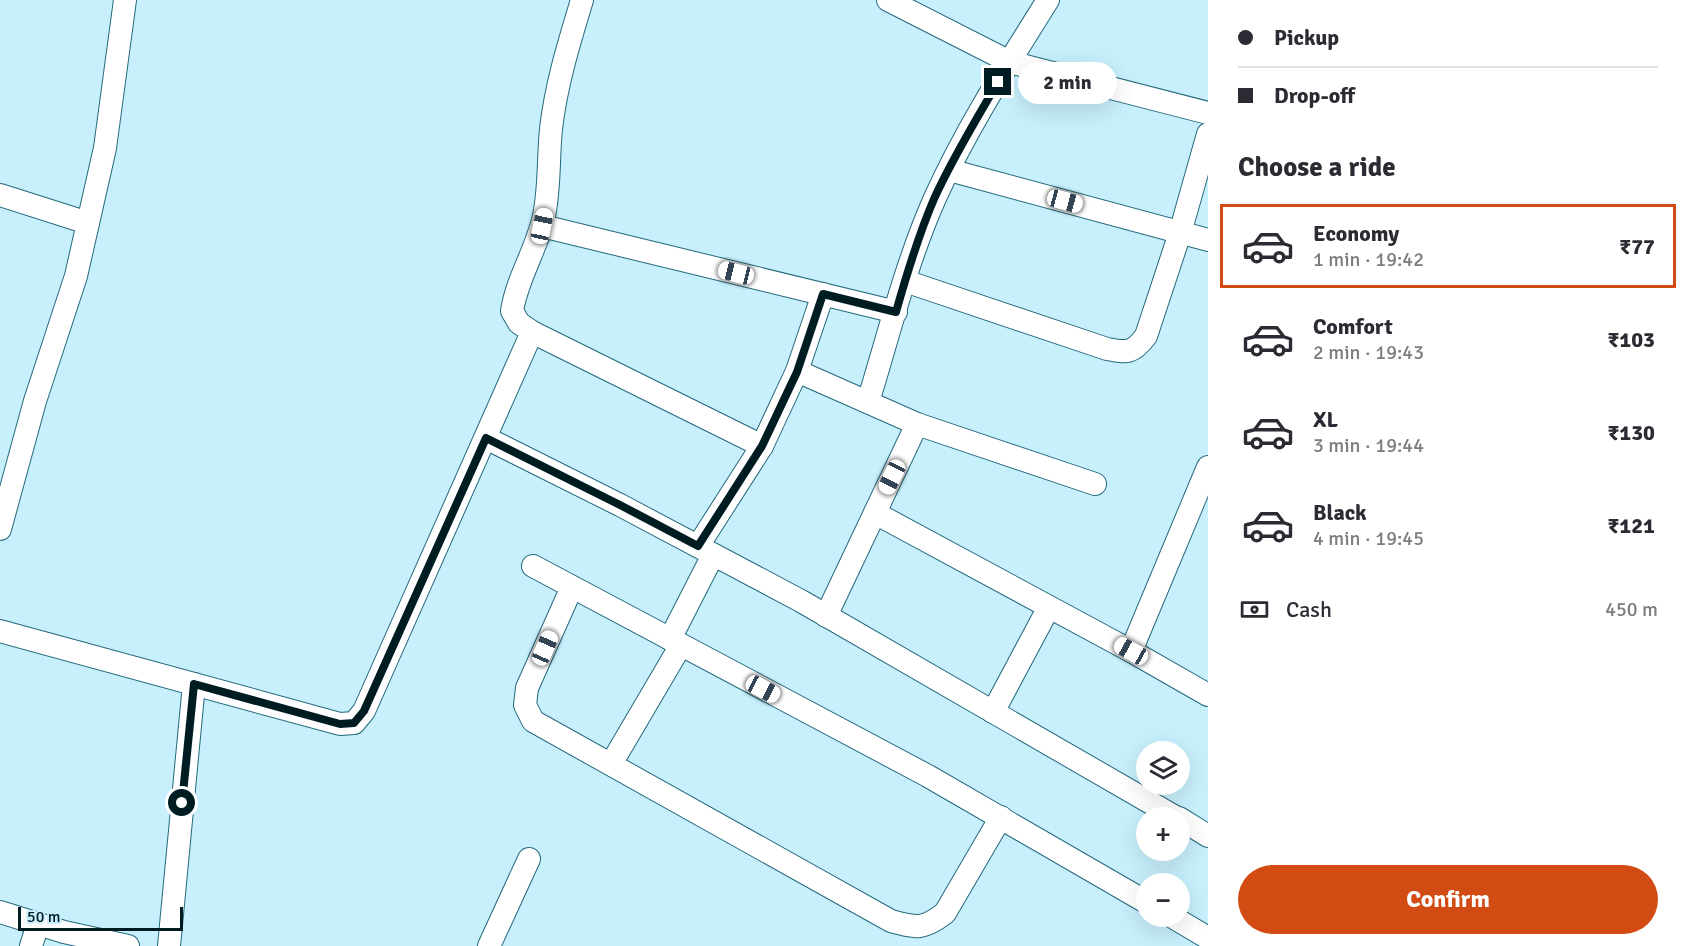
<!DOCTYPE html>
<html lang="en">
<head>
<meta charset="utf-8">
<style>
	:root { --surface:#fff; --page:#f2f2f3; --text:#2b2b33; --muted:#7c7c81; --line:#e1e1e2; --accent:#d14b12 }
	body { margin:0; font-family:Signika,sans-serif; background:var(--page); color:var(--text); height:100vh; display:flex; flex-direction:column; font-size:22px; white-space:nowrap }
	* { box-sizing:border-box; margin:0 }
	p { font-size:20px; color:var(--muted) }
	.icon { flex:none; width:33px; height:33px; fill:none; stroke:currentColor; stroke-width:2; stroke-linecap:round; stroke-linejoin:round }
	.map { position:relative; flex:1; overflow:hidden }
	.drawer { display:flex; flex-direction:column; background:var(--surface); width:480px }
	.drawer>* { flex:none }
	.hud { display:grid; align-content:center; height:132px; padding:0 30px; background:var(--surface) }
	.controls { position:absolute; left:1136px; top:741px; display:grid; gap:12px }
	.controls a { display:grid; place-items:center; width:54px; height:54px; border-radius:50%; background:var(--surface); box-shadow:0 6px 24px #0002; font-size:30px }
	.scale { position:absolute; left:18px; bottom:15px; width:165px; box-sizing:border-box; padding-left:6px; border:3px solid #001c23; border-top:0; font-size:16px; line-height:21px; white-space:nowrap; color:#001c23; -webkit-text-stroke:4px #c7effc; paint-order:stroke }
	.end { position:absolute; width:27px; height:27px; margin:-14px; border:8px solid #001c23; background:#fff; box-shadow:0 0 0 3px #fff }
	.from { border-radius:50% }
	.bubble { position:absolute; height:42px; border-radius:21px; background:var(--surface); box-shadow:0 6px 24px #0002; font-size:20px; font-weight:700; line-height:42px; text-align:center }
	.car { position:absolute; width:18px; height:36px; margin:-18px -9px; border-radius:8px; box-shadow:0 0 4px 2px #0007; background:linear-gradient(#fff 24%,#345 0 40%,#fff 0 76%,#345 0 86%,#fff 0) }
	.hud b { display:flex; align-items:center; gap:21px; height:57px; font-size:22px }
	.hud b+b { border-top:2px solid var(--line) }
	.hud i { width:15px; height:15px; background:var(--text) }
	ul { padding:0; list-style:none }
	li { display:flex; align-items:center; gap:18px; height:84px; margin:0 12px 9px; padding:0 18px; border:3px solid transparent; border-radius:0px }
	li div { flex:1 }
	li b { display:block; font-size:22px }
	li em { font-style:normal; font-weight:700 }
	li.current { border-color:var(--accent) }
	li>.icon { width:54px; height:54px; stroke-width:1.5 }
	h2 { padding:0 30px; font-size:27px; line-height:72px }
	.pay { display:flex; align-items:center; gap:15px; height:66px; padding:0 30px; font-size:22px }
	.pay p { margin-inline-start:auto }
	.cta { display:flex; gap:12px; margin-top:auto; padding:12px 30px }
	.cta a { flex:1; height:69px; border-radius:36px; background:var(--accent); color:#fff; font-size:24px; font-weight:700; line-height:69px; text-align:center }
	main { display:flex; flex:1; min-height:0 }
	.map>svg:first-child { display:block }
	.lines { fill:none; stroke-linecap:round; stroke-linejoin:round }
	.minor-casing { stroke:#23697c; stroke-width:24 }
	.minor { stroke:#fff; stroke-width:22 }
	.route { stroke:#001c23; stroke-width:8 }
</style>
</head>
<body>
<main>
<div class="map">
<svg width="1208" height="946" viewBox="0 0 1208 946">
	<rect width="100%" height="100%" fill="#c7effc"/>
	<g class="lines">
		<defs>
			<g id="minor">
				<path d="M582 0C569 43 556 85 551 129 548 159 550 186 544 216 537 249 517 278 512 311L519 323 532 332 762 446"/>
				<path d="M888 0 1010 62 1208 113"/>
				<path d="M949 170 1208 240"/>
				<path d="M0 195 88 223"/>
				<path d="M542 226 896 312"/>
				<path d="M905 281 1107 349C1128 353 1133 353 1146 336L1180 233 1208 134"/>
				<path d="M797 371 917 424 1095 484"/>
				<path d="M868 402C889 334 906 263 935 198 966 129 1008 64 1048 0"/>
				<path d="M486 438 620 505 801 601 1177 818"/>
				<path d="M875 513 1131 651 1208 695"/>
				<path d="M0 529 35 401 76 276 105 148 125 0"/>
				<path d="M698 546 762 446 797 371 823 294"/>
				<path d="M533 566 928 776 1146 902"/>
				<path d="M572 587 527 688 525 705 533 721 891 921C917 928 923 930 945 913L1001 817"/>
				<path d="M826 616 917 424"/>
				<path d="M0 631 340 724 354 723 364 711 532 332"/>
				<path d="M670 639 713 555"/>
				<path d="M1131 651 1208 467"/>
				<path d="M993 712 1049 607"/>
				<path d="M611 764 681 645"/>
				<path d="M1179 818 1208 836"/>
				<path d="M0 912 64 932 128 946"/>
				<path d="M1171 916 1208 938"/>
				<path d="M31 946 38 924"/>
				<path d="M169 946 194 684"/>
				<path d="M489 946 529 859"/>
			</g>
		</defs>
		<use href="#minor" class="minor-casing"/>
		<use href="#minor" class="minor"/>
	</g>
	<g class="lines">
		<path class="route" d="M182 803 194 684 340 724 354 723 364 711 486 438 620 505 698 546 762 446 797 372 823 294 896 312C907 273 918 236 934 199 952 159 976 120 998 82"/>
	</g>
</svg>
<div class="controls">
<a><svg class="icon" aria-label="layers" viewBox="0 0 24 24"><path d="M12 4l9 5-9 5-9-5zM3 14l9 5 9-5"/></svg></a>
<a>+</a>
<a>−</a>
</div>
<div class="scale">50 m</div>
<i class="end from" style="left:182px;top:803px"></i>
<i class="end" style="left:998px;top:82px"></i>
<div class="bubble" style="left:1018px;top:62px;width:99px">2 min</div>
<i class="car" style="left:1065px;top:201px;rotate:105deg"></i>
<i class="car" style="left:542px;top:226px;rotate:12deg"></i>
<i class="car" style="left:736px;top:273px;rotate:284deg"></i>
<i class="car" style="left:892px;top:477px;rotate:206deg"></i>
<i class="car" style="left:545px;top:648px;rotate:24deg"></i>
<i class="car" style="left:1131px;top:651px;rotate:299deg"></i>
<i class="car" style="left:763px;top:689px;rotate:118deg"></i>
</div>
<section class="drawer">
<div class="hud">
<b><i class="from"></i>Pickup</b>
<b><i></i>Drop-off</b>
</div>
<h2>Choose a ride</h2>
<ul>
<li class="current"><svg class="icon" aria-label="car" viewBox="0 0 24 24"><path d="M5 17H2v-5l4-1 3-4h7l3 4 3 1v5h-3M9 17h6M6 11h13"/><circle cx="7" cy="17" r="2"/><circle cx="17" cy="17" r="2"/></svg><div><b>Economy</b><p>1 min · 19:42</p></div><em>₹77</em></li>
<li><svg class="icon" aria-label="car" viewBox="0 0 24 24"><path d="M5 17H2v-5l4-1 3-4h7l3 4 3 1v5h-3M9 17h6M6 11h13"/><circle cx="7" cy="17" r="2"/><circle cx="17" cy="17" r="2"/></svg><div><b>Comfort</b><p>2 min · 19:43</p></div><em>₹103</em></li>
<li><svg class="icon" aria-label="car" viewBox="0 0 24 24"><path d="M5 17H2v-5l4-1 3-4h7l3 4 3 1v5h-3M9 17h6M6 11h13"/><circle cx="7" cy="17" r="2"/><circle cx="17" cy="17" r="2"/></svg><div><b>XL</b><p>3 min · 19:44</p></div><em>₹130</em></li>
<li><svg class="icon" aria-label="car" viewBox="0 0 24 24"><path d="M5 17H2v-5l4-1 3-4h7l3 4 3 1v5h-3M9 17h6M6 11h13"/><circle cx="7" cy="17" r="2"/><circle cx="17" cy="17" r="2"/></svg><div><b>Black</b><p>4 min · 19:45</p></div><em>₹121</em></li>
</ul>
<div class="pay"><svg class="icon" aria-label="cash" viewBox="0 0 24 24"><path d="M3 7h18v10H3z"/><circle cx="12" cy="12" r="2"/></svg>Cash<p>450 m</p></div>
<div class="cta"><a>Confirm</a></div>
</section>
</main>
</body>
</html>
